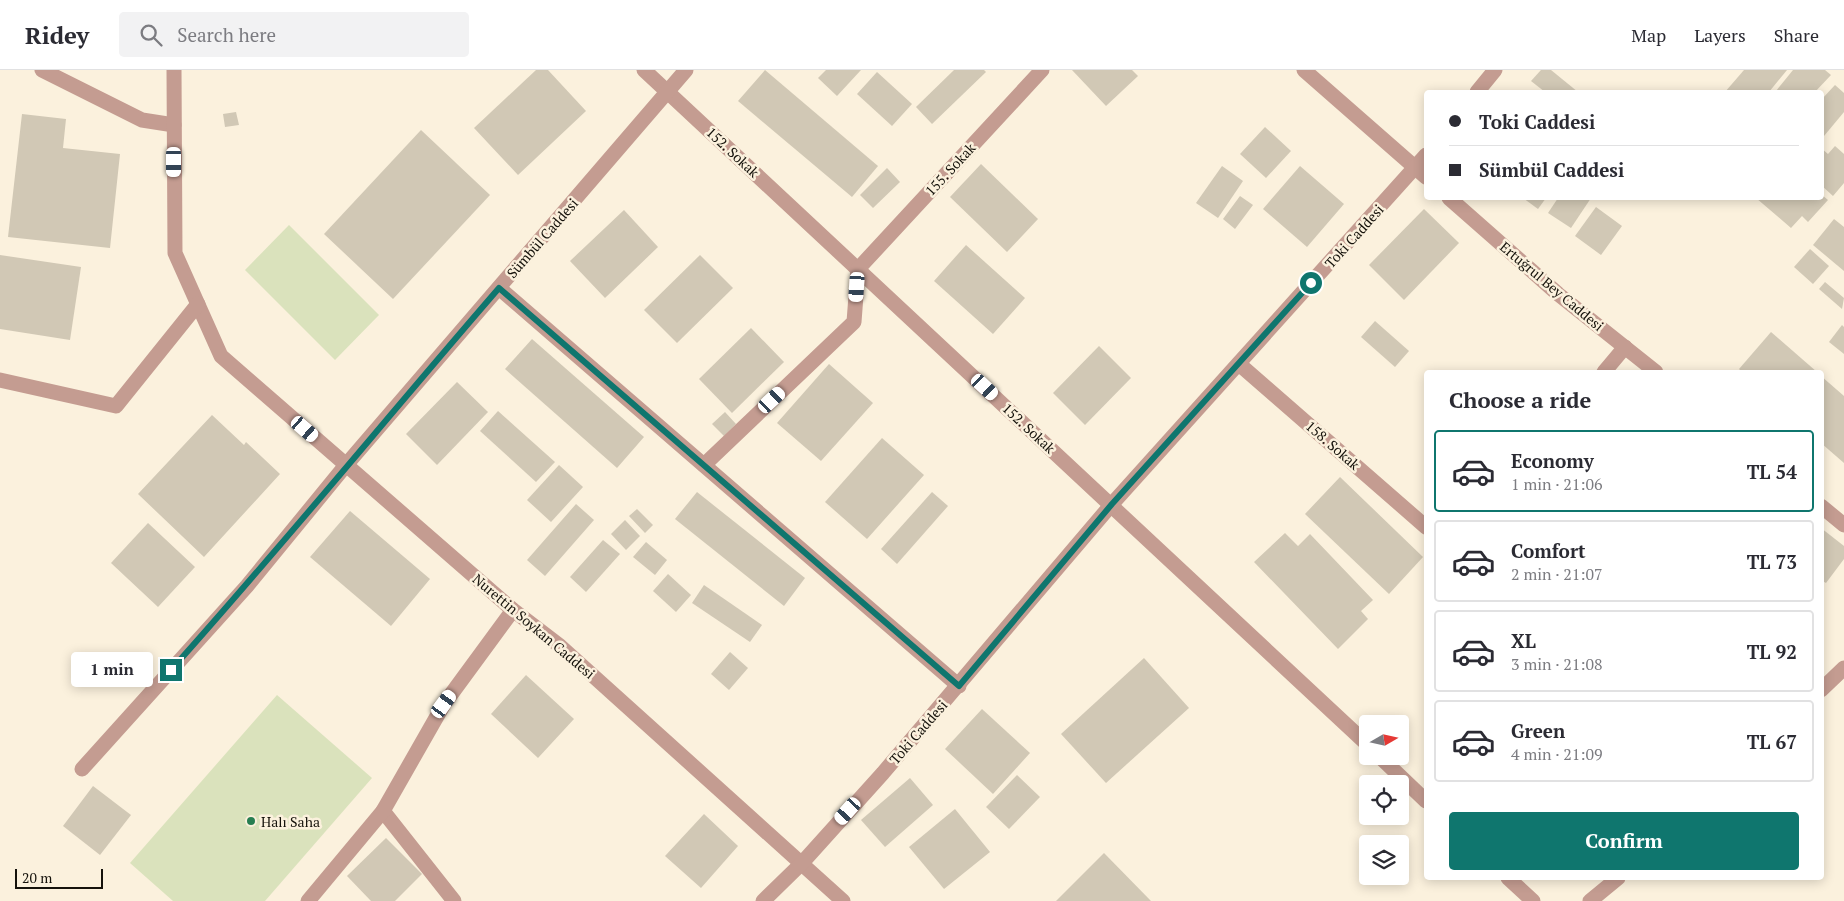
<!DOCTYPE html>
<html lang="en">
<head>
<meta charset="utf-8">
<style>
	:root { --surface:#fff; --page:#f2f2f3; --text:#2b2b33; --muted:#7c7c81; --line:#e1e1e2; --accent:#0f766e }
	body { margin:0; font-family:"PT Serif",serif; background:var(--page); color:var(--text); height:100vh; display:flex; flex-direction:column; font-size:19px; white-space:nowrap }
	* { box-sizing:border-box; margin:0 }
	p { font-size:16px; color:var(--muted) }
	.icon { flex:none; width:28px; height:28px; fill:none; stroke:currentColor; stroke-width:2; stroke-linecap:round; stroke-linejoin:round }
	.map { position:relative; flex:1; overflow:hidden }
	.details { position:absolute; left:1424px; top:300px; width:400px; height:510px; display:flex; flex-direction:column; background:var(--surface); border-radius:5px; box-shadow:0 2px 12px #0003 }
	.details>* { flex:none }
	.banner { position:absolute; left:1424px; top:20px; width:400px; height:110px; border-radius:5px; box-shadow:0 2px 12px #0003; display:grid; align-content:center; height:110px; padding:0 25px; background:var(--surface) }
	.needle { width:32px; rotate:81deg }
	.buttons { position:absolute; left:1359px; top:645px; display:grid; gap:10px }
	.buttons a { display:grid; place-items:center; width:50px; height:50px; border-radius:5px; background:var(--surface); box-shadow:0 2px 12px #0003; font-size:25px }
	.scale { position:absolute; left:15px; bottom:12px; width:88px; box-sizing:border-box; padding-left:5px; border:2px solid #15120b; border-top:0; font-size:14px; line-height:18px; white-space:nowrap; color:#15120b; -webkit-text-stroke:4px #fbf1dd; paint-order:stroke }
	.end { position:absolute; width:22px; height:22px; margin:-11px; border:6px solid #0f766e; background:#fff; box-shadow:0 0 0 2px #fff }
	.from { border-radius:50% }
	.bubble { position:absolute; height:35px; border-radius:5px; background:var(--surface); box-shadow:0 2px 12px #0003; font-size:16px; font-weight:600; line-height:35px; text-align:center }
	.car { position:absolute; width:15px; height:30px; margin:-15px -8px; border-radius:6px; box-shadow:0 0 4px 1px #0007; background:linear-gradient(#fff 24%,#345 0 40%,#fff 0 76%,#345 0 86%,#fff 0) }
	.banner b { display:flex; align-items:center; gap:18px; height:48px; font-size:19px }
	.banner b+b { border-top:1px solid var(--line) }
	.banner i { width:12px; height:12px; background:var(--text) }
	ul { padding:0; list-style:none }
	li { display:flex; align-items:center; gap:15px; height:82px; margin:0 10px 8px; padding:0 15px; border:2px solid var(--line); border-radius:5px }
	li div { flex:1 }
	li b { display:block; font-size:19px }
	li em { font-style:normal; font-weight:600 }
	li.selected { border-color:var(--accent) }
	li>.icon { width:45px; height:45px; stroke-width:1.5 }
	h2 { padding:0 25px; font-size:22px; line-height:60px }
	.action { display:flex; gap:10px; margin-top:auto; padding:10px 25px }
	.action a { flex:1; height:58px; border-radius:5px; background:var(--accent); color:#fff; font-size:20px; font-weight:600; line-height:58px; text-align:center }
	header { display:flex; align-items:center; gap:30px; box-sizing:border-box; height:70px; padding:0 25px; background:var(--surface); border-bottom:1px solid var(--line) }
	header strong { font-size:24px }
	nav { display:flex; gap:28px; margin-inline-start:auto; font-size:18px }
	.search { width:350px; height:45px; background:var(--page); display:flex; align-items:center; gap:12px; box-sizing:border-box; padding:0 18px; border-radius:5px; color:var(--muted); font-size:19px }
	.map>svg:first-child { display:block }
	.green { fill:#dae2bc }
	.building { fill:#d1c8b5 }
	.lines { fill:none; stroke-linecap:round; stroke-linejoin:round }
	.street { stroke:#c49c91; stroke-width:15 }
	.route { stroke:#0f766e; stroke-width:6 }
	.poi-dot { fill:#277e51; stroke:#fbf1dd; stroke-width:2 }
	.labels { text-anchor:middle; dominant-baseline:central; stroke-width:5; stroke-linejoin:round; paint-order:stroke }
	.street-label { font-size:14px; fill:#15120b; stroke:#fbf1dd }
	.poi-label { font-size:14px; fill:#15120b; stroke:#fbf1dd; text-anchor:start }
</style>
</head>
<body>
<header>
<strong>Ridey</strong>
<div class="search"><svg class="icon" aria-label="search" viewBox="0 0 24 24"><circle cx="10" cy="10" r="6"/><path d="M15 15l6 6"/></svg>Search here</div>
<nav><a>Map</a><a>Layers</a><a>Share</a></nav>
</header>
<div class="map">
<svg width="1844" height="831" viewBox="0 0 1844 831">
	<rect width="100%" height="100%" fill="#fbf1dd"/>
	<g class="green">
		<path d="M289 155 379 245 335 290 245 200Z"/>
		<path d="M277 625 372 708 265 831H173L130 793Z"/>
	</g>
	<g class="building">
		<path d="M536 0H548L586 41 518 105 474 58Z"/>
		<path d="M765 0 878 96 852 127 738 31Z"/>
		<path d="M826 0H861L837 26 818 8Z"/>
		<path d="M954 0H984L986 2 932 54 916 37Z"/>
		<path d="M1072 0H1132L1138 6 1106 36Z"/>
		<path d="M1541 0H1551L1578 22H1545L1531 11Z"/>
		<path d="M1744 0H1787L1769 22H1725Z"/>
		<path d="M1793 0H1825L1831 5 1815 22H1778L1776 21Z"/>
		<path d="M877 2 912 34 892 56 857 24Z"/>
		<path d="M1835 15 1844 23V42L1824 66 1821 63V30Z"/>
		<path d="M236 42 239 55 225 57 223 44Z"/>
		<path d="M22 44 66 49 63 78 120 84 110 178 8 167Z"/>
		<path d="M1265 57 1291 81 1266 108 1240 84Z"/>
		<path d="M421 60 490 125 393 229 324 164Z"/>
		<path d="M1835 76 1844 84V113L1833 126 1821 115V78L1828 84Z"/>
		<path d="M981 94 1038 149 1007 182 950 127Z"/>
		<path d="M1222 96 1243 111 1218 148 1196 133Z"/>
		<path d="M1300 96 1344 134 1307 177 1263 139Z"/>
		<path d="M887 98 900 112 873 138 860 125Z"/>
		<path d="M1821 124 1828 130 1808 152 1802 146 1791 158 1756 128H1821Z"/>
		<path d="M1240 126 1253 135 1235 159 1223 149Z"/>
		<path d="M1523 128H1546L1538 139Z"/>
		<path d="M1558 128H1591L1571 158 1548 143Z"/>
		<path d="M1596 137 1622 156 1601 185 1575 166Z"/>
		<path d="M1424 139 1459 173 1404 230 1369 195Z"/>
		<path d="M624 140 658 177 605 228 570 191Z"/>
		<path d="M1834 149 1844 157V201L1813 175Z"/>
		<path d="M966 175 1025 228 993 264 934 211Z"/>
		<path d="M1810 179 1829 196 1813 214 1794 197Z"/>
		<path d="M0 185 81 197 70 270 0 259Z"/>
		<path d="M700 185 733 218 677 273 644 240Z"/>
		<path d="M1825 212 1844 228 1842 239 1819 219Z"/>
		<path d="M1375 251 1409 281 1395 297 1361 267Z"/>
		<path d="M1842 255 1844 257V284L1829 272Z"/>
		<path d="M751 258 784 292 732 343 699 309Z"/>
		<path d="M1771 262 1817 302H1742L1739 299Z"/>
		<path d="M532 269 644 367 617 398 505 299Z"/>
		<path d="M1099 276 1131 308 1085 355 1053 323Z"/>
		<path d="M829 294 873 333 821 391 777 353Z"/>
		<path d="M1821 306 1844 326V393L1821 373Z"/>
		<path d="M457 312 488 342 437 395 406 364Z"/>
		<path d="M498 341 555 392 536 412 480 361Z"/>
		<path d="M725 342 736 354 724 366 712 354Z"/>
		<path d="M212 345 244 375 246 372 280 404 204 487 138 424Z"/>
		<path d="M882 368 924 405 867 469 825 432Z"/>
		<path d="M559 395 583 417 551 452 527 430Z"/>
		<path d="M1340 407 1423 487 1389 524 1305 444Z"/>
		<path d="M697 422 805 508 784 536 675 449Z"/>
		<path d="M932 422 948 436 897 494 881 479Z"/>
		<path d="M576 434 594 450 545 506 527 490Z"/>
		<path d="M637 439 653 455 645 463 629 446Z"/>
		<path d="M350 441 430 509 391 556 310 487Z"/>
		<path d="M625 450 640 466 626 480 611 464Z"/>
		<path d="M148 453 195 497 158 537 111 493Z"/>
		<path d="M1821 458 1844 476V489L1826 513 1821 510Z"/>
		<path d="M1285 463 1298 476 1310 464 1373 530 1361 541 1368 549 1338 579 1254 492Z"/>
		<path d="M603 470 620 484 586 522 570 507Z"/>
		<path d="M646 472 667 490 655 505 633 487Z"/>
		<path d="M668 504 691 525 676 542 653 521Z"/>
		<path d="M704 515 762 555 750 572 692 533Z"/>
		<path d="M730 582 748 598 729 620 711 604Z"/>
		<path d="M1144 588 1189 638 1106 713 1061 664Z"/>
		<path d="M526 605 574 649 538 688 491 644Z"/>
		<path d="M982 639 1030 683 993 724 945 679Z"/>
		<path d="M1017 705 1040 727 1009 759 986 737Z"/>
		<path d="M910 708 933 735 885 777 861 750Z"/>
		<path d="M93 716 131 745 100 785 63 756Z"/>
		<path d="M955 739 990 782 944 819 909 777Z"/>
		<path d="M704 744 738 776 701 818 665 786Z"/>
		<path d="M386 768 422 804 395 831H371L347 806Z"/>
		<path d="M1104 783 1151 831H1056Z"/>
	</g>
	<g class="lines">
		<g class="street">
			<path d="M42 0 142 50 174 55"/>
			<path d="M174 0 175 183 221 286 513 540 560 576 843 831"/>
			<path d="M644 0 1368 675"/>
			<path d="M1304 0 1426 107"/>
			<path d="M1477 22 1495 0"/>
			<path d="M1449 128 1558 224 1656 302"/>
			<path d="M499 218 959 616"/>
			<path d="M1239 294 1426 457"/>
			<path d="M1604 302 1625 277"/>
			<path d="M0 310 116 336 198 234"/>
			<path d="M704 395 854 252 858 199 1042 0"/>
			<path d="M1821 436 1844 455"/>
			<path d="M1821 620 1844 598"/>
			<path d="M1379 686 1426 731"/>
			<path d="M82 699 247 516 346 395 686 0"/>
			<path d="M383 741 454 831"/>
			<path d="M1508 808 1533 831"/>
			<path d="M308 831 383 741 444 634 513 540"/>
			<path d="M763 831 802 793 883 703 1112 434 1426 85"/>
			<path d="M1590 831 1618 808"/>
		</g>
	</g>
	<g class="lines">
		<path class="route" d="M171 600C283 475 389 345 499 218L959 616 1112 434 1311 213"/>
	</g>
	<circle class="poi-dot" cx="251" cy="751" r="5"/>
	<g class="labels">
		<g class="street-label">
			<text transform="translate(733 82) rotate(43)">152. Sokak</text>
			<text transform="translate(950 99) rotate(-47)">155. Sokak</text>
			<text transform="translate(1354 166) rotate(-48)">Toki Caddesi</text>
			<text transform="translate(542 168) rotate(-49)">Sümbül Caddesi</text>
			<text transform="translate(1552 216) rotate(40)">Ertuğrul Bey Caddesi</text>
			<text transform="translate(1029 358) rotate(43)">152. Sokak</text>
			<text transform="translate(1333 375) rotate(41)">158. Sokak</text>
			<text transform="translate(534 556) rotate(40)">Nurettin Soykan Caddesi</text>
			<text transform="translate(918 662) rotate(-49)">Toki Caddesi</text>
		</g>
		<g class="poi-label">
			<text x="261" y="751">Halı Saha</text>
		</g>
	</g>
</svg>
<div class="buttons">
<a><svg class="needle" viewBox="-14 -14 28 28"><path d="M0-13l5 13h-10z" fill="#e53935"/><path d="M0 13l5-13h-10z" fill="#7c7c81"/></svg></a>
<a><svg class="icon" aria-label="locate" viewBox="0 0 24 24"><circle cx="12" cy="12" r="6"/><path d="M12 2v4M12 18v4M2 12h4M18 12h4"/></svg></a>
<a><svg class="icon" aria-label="layers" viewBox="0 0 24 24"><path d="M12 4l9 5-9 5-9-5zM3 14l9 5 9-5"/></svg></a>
</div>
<div class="scale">20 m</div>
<i class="end from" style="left:1311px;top:213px"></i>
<i class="end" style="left:171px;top:600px"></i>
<div class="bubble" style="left:71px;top:582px;width:82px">1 min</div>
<i class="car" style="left:174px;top:92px;rotate:180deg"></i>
<i class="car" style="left:857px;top:217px;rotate:184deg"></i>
<i class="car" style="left:985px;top:317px;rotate:133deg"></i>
<i class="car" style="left:772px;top:330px;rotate:47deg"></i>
<i class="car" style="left:305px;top:359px;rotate:131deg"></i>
<i class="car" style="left:444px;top:634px;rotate:36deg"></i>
<i class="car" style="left:848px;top:741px;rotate:222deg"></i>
<div class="banner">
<b><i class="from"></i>Toki Caddesi</b>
<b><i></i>Sümbül Caddesi</b>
</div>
<section class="details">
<h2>Choose a ride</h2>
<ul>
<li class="selected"><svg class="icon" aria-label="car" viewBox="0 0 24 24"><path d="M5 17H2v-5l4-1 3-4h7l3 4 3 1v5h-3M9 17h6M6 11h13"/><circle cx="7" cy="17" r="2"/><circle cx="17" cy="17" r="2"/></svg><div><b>Economy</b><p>1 min · 21:06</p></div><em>TL 54</em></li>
<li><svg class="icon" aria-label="car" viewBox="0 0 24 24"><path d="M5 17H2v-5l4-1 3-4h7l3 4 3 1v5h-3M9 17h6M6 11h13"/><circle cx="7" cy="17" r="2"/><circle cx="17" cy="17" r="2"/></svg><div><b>Comfort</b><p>2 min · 21:07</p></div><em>TL 73</em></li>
<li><svg class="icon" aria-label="car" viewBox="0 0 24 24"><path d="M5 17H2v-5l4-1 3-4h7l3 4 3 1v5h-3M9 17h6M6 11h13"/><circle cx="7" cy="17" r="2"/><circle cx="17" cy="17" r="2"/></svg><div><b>XL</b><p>3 min · 21:08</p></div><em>TL 92</em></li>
<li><svg class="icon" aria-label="car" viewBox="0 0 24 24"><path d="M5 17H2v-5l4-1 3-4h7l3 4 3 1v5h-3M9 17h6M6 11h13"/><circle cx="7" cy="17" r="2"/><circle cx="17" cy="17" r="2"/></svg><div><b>Green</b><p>4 min · 21:09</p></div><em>TL 67</em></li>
</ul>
<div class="action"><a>Confirm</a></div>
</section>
</div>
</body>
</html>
